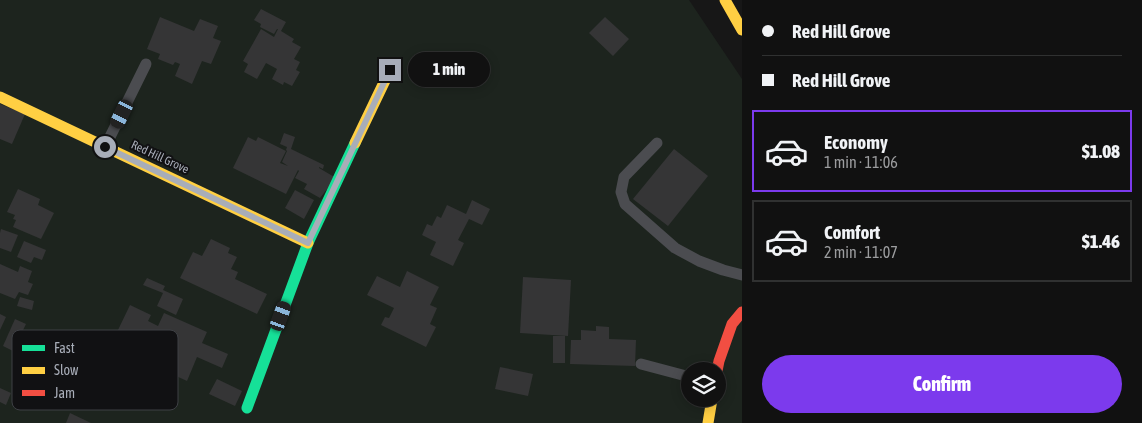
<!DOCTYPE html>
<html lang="en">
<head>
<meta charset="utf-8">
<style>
	:root { --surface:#111; --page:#1e1f1f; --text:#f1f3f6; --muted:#9c9d9f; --line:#303131; --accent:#7c3aed }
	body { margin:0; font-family:"Asap Condensed",sans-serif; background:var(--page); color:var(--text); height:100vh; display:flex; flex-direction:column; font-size:19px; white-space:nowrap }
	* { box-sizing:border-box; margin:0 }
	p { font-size:16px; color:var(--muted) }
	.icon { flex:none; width:28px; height:28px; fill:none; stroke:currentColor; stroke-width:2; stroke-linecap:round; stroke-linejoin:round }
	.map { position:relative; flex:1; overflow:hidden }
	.sheet { display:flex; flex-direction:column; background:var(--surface); width:400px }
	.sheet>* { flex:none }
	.hud { display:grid; align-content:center; height:110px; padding:0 20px; background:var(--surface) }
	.buttons { position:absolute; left:681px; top:362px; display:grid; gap:10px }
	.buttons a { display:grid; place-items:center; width:45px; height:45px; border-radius:50%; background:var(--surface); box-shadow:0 2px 12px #0003,0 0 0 1px var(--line); font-size:25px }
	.end { position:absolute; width:22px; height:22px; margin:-11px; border:6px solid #a8adb8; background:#111; box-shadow:0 0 0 2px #111 }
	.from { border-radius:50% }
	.bubble { position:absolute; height:35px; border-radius:18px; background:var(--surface); box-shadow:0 2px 12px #0003,0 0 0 1px var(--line); font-size:16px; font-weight:800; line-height:35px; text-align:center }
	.car { position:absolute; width:15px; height:30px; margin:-15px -8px; border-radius:6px; box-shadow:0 0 4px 1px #0007; background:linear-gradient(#222 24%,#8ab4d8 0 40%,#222 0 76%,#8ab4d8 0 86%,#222 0) }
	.hud b { display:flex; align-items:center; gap:18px; height:48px; font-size:19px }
	.hud b+b { border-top:1px solid var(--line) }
	.hud i { width:12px; height:12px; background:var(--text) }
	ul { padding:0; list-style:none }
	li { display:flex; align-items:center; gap:15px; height:82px; margin:0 10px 8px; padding:0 10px; border:2px solid var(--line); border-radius:0px }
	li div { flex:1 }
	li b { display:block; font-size:19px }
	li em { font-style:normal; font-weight:800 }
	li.on { border-color:var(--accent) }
	li>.icon { width:45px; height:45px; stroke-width:1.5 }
	.action { display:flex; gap:10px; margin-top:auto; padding:10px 20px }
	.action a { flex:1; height:58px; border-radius:30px; background:var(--accent); color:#fff; font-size:20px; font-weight:800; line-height:58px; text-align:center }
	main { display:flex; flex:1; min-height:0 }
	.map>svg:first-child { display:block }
	.green { fill:#1d241e; fill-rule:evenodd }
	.building { fill:#353536 }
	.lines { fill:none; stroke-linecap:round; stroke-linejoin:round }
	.lane { stroke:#4b4c50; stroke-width:11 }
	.fast { stroke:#16e098; stroke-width:11 }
	.slow { stroke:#ffcf43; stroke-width:11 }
	.jam { stroke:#f24e42; stroke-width:11 }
	.route { stroke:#a8adb8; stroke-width:6 }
	.labels { text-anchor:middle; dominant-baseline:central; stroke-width:4; stroke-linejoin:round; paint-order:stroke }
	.street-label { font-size:12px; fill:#a8adb8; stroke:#111113 }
	.key { fill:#111113; stroke:#3e4045; stroke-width:1 }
	.key-label { font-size:14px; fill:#a8adb8 }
</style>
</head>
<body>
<main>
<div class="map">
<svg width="742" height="423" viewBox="0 0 742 423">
	<rect width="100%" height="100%" fill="#171717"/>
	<path class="green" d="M0 0H689L742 79V423H0ZM690 371H718V399H690Z"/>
	<g class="building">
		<path d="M261 9 286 22 281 31 294 39 292 42 301 47 294 59 300 62 296 70 300 72 292 86 284 82 283 85 272 79 277 69 266 63 257 79 244 72 248 64 243 61 261 29 274 37 278 29H277L274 34 260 27 261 24 254 20Z"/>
		<path d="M160 17 194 31 200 19 218 26 213 38 221 41 211 64 202 61 192 84 175 76 180 64 175 62 173 65 158 59 160 54 147 49Z"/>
		<path d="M605 17 629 39 613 56 589 33Z"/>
		<path d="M418 57 436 65 432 74 414 66Z"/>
		<path d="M0 104 25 114 12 144 0 139Z"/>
		<path d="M284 133 295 137 291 149 324 165 323 169 319 167V168L336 178 320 198 304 189 307 184 295 178 299 171 298 170 286 194 233 168 248 137 256 141 258 137 286 151 280 163 288 166 282 162 287 151 286 150 287 147 280 144Z"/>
		<path d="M674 149 708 176 668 226 633 199Z"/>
		<path d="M18 189 40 199 38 205 54 213 41 239 13 227 16 220 13 219 15 215 7 212Z"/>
		<path d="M295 190 314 200 304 219 285 208Z"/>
		<path d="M472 200 490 209 482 225 469 219 458 240 464 243 453 266 430 255 436 242 422 235 427 224 432 226 437 216 441 218 447 205 466 214Z"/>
		<path d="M1 229 18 235 11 252 0 248V233Z"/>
		<path d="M211 239 230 248 228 253 237 257 231 269 238 272 235 279 267 294 257 314 180 278 193 252 202 256Z"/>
		<path d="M24 241 46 250 42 260 34 257 31 263 17 257Z"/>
		<path d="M0 264 18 272 20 266 32 271 28 282 33 284 28 295 19 292 15 299 0 293Z"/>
		<path d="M407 271 439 287 430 305 437 308 430 324 436 327 426 347 381 325 385 317 389 318 394 308 367 295 377 276 400 287Z"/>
		<path d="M523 277 571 280 568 336 520 333Z"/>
		<path d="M147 278 165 286 163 290 183 299 176 315 157 306 163 293 143 285Z"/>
		<path d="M20 297 34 301 32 310 17 306Z"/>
		<path d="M130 305 151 315 148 321 158 326 164 313 207 332 202 343 228 354 222 368 197 357 187 381 124 352 131 336 118 330Z"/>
		<path d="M0 314 6 317 0 330Z"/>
		<path d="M15 319 26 324 13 351 3 346Z"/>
		<path d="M596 326 609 327V339L636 340 635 366 570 364 571 340H581V330L596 331Z"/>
		<rect x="553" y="336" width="12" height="27"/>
		<path d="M500 367 533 374 528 396 495 389Z"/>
		<path d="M217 379 242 391 235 406 209 394Z"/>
		<path d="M0 388 11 393 6 405 0 402Z"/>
		<path d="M70 413 91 423H66Z"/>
	</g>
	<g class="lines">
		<g class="lane">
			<path d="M657 143 624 177 621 192 625 204 675 248 699 261 723 270 742 275"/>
			<path d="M105 147 146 64"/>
			<path d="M641 364 690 377"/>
		</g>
		<path class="fast" d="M247 408 308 243 355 143"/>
		<g class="slow">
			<path d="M725 0 742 30"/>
			<path d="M0 97 308 243"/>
			<path d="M355 143 390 70"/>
			<path d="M708 423 712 399"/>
		</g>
		<path class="jam" d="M717 371 719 361 732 324 742 312"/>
	</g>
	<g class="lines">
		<path class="route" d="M105 147 308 243 390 70"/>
	</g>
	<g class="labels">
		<g class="street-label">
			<text transform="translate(160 157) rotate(25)">Red Hill Grove</text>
		</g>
	</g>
	<rect x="12" y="330" width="166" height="80" rx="8" class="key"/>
	<rect x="22" y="345" width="23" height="6" fill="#16e098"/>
	<rect x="22" y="367" width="23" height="7" fill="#ffcf43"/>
	<rect x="22" y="390" width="23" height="6" fill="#f24e42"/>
	<g class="key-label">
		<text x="54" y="353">Fast</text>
		<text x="54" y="375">Slow</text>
		<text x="54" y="398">Jam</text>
	</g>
</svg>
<div class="buttons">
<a><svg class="icon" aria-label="layers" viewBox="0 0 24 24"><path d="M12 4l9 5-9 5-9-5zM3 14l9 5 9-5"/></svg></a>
</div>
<i class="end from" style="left:105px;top:147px"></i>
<i class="end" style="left:390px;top:70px"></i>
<div class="bubble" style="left:408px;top:52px;width:82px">1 min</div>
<i class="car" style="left:122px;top:114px;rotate:206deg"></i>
<i class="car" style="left:281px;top:316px;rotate:20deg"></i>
</div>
<section class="sheet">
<div class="hud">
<b><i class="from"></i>Red Hill Grove</b>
<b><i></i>Red Hill Grove</b>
</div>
<ul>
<li class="on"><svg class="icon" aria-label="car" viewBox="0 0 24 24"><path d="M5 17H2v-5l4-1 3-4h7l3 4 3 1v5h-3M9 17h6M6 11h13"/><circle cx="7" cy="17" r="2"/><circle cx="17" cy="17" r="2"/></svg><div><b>Economy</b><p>1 min · 11:06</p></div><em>$1.08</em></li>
<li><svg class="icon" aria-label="car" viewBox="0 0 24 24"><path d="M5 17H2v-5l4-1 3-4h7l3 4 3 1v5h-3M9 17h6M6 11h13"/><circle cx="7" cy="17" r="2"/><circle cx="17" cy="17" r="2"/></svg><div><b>Comfort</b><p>2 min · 11:07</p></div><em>$1.46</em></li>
</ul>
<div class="action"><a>Confirm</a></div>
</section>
</main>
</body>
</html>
